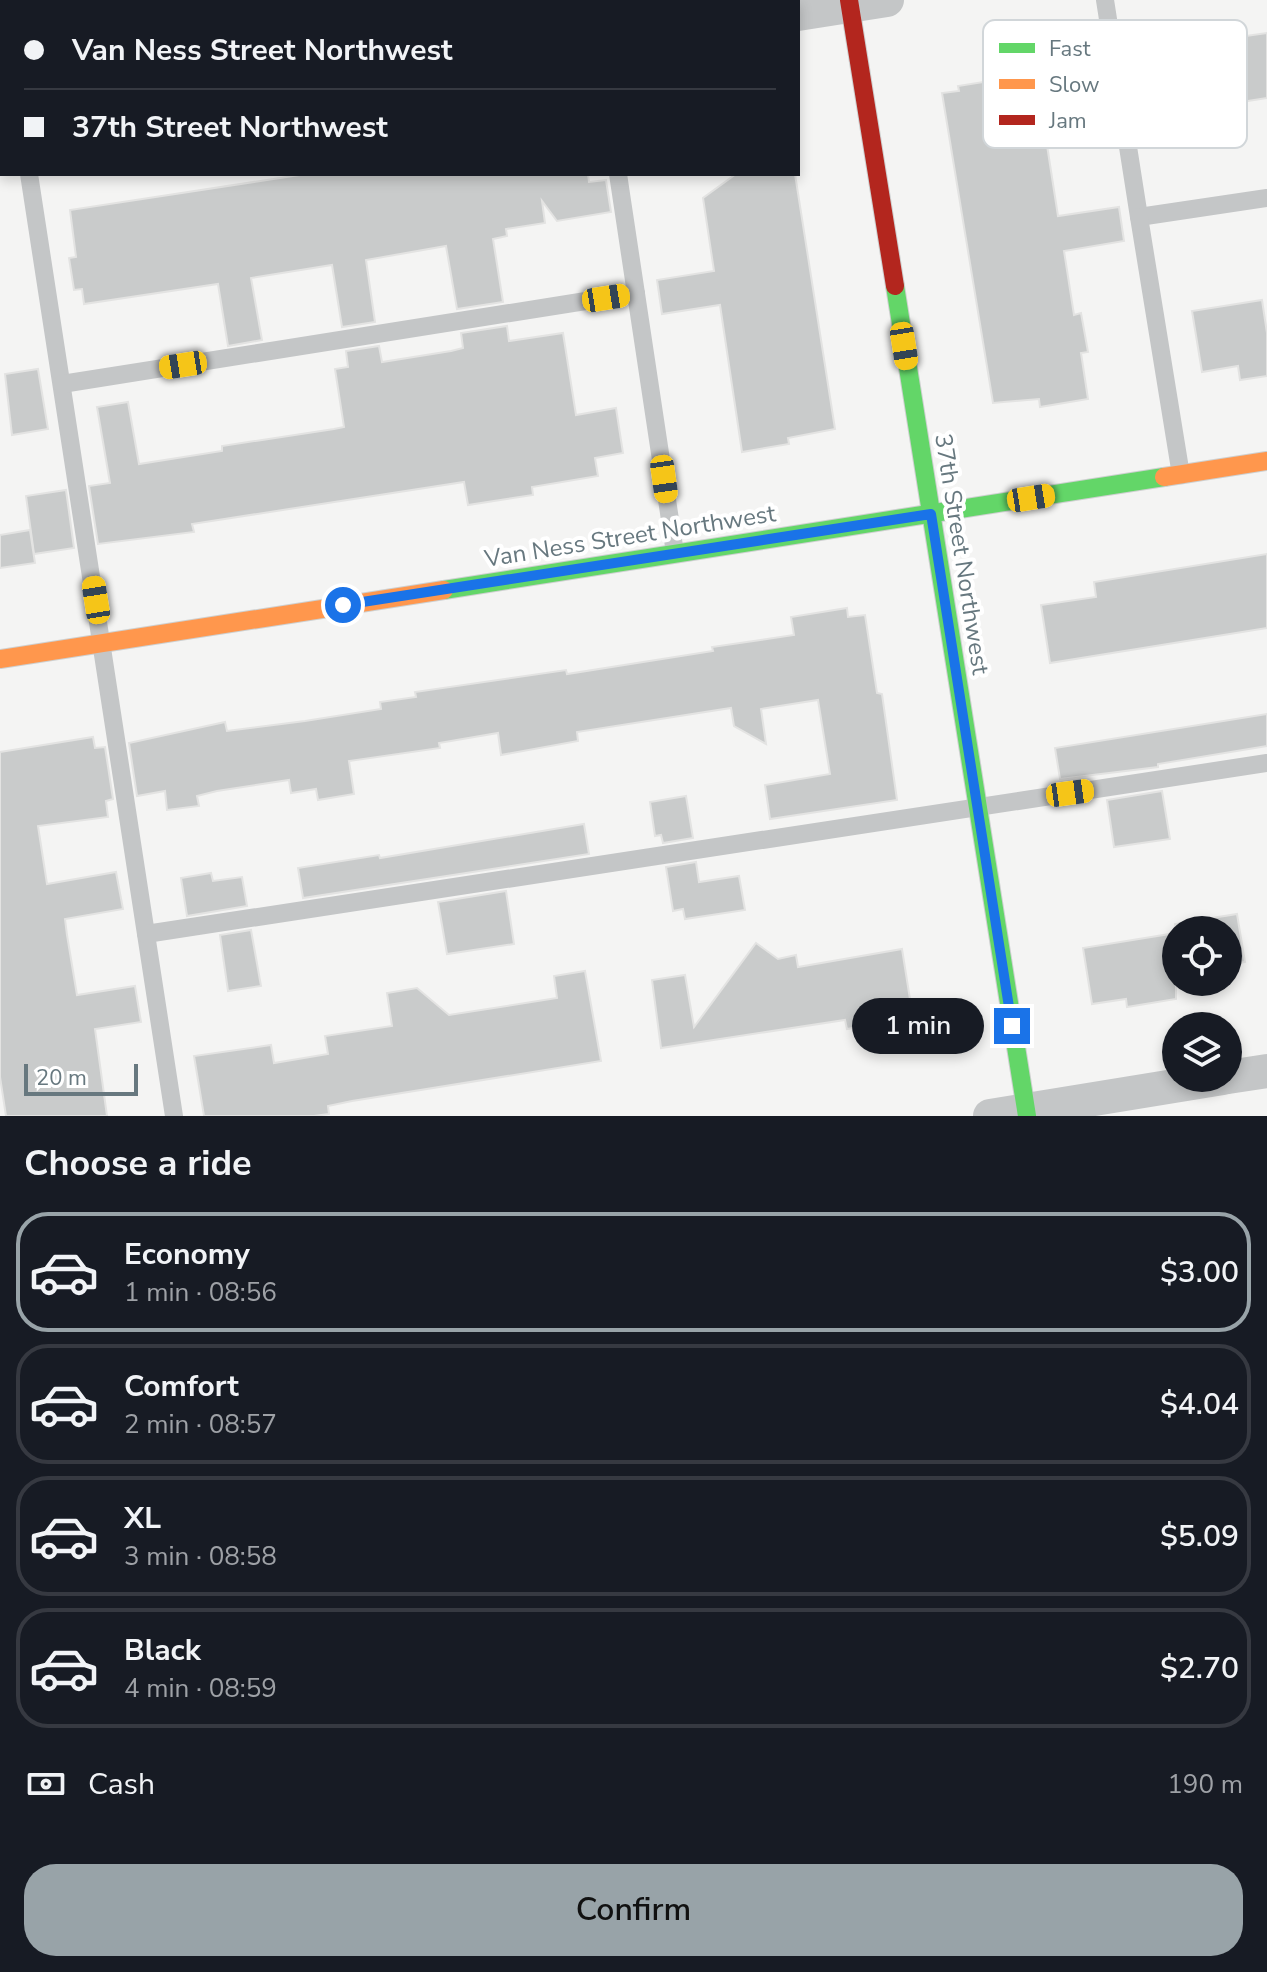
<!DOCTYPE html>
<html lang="en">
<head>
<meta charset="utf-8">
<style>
	:root { --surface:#171b24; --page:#242831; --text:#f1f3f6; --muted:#9ea1a6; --line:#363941; --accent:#98a3a8 }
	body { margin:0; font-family:"Nunito Sans",sans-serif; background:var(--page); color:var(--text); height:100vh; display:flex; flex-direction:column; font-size:30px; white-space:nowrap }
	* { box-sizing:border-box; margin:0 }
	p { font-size:26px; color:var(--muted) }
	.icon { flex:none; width:44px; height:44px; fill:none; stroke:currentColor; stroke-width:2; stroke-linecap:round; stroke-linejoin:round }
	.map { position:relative; height:1116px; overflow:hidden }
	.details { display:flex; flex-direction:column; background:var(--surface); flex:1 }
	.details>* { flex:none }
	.top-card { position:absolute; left:0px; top:0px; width:800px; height:176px; box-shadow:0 4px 12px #0003; display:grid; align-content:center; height:176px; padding:0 24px; background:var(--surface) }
	.buttons { position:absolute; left:1162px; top:916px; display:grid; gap:16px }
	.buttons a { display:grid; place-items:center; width:80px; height:80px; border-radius:50%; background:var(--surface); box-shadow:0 4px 12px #0003; font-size:40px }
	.scale { position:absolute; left:24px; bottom:20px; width:114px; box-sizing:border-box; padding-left:8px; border:4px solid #67787f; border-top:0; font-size:22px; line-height:28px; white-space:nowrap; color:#67787f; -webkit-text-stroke:6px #fff; paint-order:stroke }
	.end { position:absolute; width:36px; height:36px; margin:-18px; border:10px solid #1a73e8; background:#fff; box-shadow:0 0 0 4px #fff }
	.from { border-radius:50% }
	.bubble { position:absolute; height:56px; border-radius:28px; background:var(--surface); box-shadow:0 4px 12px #0003; font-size:26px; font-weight:600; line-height:56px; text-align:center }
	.car { position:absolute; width:24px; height:48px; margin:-24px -12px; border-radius:10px; box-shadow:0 0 6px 2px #0007; background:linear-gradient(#f5c518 24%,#345 0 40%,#f5c518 0 76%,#345 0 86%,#f5c518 0) }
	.top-card b { display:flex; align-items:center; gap:28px; height:76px; font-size:30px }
	.top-card b+b { border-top:2px solid var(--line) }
	.top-card i { width:20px; height:20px; background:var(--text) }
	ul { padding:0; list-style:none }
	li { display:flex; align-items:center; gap:24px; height:120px; margin:0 16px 12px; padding:0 8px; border:4px solid var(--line); border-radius:32px }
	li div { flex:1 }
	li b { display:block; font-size:30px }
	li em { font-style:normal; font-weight:600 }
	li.on { border-color:var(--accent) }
	li>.icon { width:72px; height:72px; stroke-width:1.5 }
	h2 { padding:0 24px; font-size:36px; line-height:96px }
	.pay { display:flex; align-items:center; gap:20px; height:88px; padding:0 24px; font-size:30px }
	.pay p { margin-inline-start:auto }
	.cta { display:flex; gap:16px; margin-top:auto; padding:16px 24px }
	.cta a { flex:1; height:92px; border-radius:32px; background:var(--accent); color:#111; font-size:32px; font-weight:600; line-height:92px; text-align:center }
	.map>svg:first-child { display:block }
	.building { fill:#c9cbcb; stroke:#e3e3e2; stroke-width:2 }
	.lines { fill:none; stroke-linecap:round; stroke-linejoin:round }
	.fast-casing { stroke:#ced0d0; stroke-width:20 }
	.slow-casing { stroke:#ced0d0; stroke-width:20 }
	.jam-casing { stroke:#ced0d0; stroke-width:20 }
	.lane { stroke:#c4c6c7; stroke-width:18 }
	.street { stroke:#c4c6c7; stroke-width:34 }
	.fast { stroke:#63d668; stroke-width:18 }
	.slow { stroke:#ff974d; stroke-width:18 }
	.jam { stroke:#b3261e; stroke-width:18 }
	.route { stroke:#1a73e8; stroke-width:10 }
	.labels { text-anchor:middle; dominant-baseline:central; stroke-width:8; stroke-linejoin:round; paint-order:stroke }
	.street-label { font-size:24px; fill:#67787f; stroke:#fff }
	.key { fill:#fff; stroke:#d1d6d9; stroke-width:2 }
	.key-label { font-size:22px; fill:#67787f }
</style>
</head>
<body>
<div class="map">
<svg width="1267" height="1116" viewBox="0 0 1267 1116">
	<rect width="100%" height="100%" fill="#f4f4f3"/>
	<g class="building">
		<path d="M1267 33V98L1152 116 1140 51Z"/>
		<path d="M1035 68 1058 216 1119 207 1124 241 1064 251 1074 315 1081 313 1088 352 1081 353 1088 399 1040 407 1039 399 993 403 942 93 959 91 958 86 990 81 989 75Z"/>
		<path d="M306 174H588L589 182 606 180 611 212 557 221 542 201 545 223 506 229 507 236 493 239 503 302 457 309 446 246 366 260 375 322 342 327 332 265 251 278 262 340 228 346 218 284 84 304 82 289 74 290 69 258 76 257 70 210Z"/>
		<path d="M736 174H795L835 429 788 438 789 444 742 452 720 305 662 314 657 280 714 271 703 198Z"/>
		<path d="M1262 300 1267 333V376L1240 380 1238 366 1202 372 1192 311Z"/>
		<path d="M507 326 509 341 563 333 576 415 616 408 623 453 595 458 598 476 532 487 533 495 468 505 464 482 192 524 194 532 98 544 89 486 110 483 97 407 128 402 139 464 222 451V446L334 429 344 427 335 369 348 367 346 351 379 346 382 362 451 351 463 348 461 333Z"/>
		<path d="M38 369 48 429 12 435 5 374Z"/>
		<path d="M66 490 74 548 34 554 26 496Z"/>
		<path d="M30 530 35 563 0 568V535Z"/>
		<path d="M1267 554V628L1050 663 1041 605 1096 597 1094 582Z"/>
		<path d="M847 608 848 617 865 615 877 693 882 694 897 800 770 819 765 785 830 774 818 700 761 709 766 744 734 726 731 708 577 732 578 741 501 755 498 733 439 743 440 748 349 761 354 794 318 800 316 789 291 793 289 780 217 791 197 796 199 806 167 810 165 791 137 796 129 743 225 722 227 731 305 721 381 709 380 702 416 697 415 692 566 670 567 674 713 651 712 647 794 635 791 617Z"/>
		<path d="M1267 714V746L1158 764V767L1060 779 1055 748Z"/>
		<path d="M93 737 95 748 105 747 113 799 106 801 108 817 38 826 47 884 116 872 123 909 65 919 67 935 77 995 135 986 141 1022 95 1029 107 1116H6L0 1077V752Z"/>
		<path d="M1162 791 1170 839 1114 847 1107 800Z"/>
		<path d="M686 796 693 838 663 843 661 835 655 836 650 802Z"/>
		<path d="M584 824 589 854 303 898 298 868 379 855 380 858Z"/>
		<path d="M696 862 699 882 739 876 745 910 685 919 683 909 673 911 666 867Z"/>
		<path d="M211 873 213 881 242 877 247 906 187 916 181 878Z"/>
		<path d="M506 891 514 944 447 954 438 902Z"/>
		<path d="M1237 914 1245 962 1228 965V930L1176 932 1175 924Z"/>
		<path d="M251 930 261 986 228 991 220 935Z"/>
		<path d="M1176 933V999L1127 1007 1126 999 1092 1004 1083 948Z"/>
		<path d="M756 943 778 959 796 955 798 967 902 949 913 1018 847 1029 845 1020 661 1048 652 980 685 975 694 1027Z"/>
		<path d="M585 971 601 1061 352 1101 328 1106 329 1114 314 1116H204L194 1056 271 1045 274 1063 328 1054 325 1036 392 1026 387 993 417 988 449 1015 557 998 554 976Z"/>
	</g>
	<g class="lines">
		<defs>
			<g id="fast">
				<path d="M895 286 1027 1116"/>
				<path d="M444 590 1164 477"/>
			</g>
			<g id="slow">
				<path d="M1164 477 1267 461"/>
				<path d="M0 659 444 590"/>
			</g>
			<path id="jam" d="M849 0 895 286"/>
		</defs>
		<use href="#fast" class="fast-casing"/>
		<use href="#slow" class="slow-casing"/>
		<use href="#jam" class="jam-casing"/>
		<g class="lane">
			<path d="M1 0 2 9"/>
			<path d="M592 0V2"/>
			<path d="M1105 0 1139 217 1267 198"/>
			<path d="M29 174 174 1116"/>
			<path d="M618 174 675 553"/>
			<path d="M1139 217 1181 475"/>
			<path d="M62 384 636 293"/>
			<path d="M146 934 1267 763"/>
		</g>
		<g class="street">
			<path d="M798 14 887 0"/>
			<path d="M0 140H2"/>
			<path d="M1228 1077 1267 1071"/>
			<path d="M990 1116 1223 1078"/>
		</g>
		<use href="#fast" class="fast"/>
		<use href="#slow" class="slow"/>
		<use href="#jam" class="jam"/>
	</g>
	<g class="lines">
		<path class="route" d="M343 605 931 514 1012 1026"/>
	</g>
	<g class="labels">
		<g class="street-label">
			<text transform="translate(630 536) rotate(-9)">Van Ness Street Northwest</text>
			<text transform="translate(962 554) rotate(81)">37th Street Northwest</text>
		</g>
	</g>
	<rect x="983" y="20" width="264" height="128" rx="12" class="key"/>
	<rect x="999" y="43" width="36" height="10" fill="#63d668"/>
	<rect x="999" y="79" width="36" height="10" fill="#ff974d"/>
	<rect x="999" y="115" width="36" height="10" fill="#b3261e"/>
	<g class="key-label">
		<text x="1049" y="56">Fast</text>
		<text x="1049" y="92">Slow</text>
		<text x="1049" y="128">Jam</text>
	</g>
</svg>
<div class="buttons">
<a><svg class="icon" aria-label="locate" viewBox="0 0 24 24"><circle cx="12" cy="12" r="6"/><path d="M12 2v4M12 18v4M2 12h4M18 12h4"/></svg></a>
<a><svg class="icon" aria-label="layers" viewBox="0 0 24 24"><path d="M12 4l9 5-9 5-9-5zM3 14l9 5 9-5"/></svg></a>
</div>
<div class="scale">20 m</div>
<i class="end from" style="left:343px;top:605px"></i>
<i class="end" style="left:1012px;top:1026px"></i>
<div class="bubble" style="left:852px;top:998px;width:132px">1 min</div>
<i class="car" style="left:606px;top:298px;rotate:81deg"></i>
<i class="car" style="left:904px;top:346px;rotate:171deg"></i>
<i class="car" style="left:183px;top:365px;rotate:261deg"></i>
<i class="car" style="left:664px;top:479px;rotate:172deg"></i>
<i class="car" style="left:1031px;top:498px;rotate:81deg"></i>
<i class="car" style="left:96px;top:600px;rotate:351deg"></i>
<i class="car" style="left:1070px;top:793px;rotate:82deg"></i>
<div class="top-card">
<b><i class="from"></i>Van Ness Street Northwest</b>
<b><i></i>37th Street Northwest</b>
</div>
</div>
<section class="details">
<h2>Choose a ride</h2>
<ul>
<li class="on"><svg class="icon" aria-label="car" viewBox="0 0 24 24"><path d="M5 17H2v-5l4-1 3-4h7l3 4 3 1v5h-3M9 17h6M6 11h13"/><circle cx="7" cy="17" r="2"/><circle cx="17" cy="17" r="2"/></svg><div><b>Economy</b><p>1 min · 08:56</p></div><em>$3.00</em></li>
<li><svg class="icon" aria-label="car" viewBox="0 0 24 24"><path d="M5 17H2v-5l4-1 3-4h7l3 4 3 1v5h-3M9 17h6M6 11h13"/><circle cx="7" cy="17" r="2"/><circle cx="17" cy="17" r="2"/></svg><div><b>Comfort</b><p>2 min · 08:57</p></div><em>$4.04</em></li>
<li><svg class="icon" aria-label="car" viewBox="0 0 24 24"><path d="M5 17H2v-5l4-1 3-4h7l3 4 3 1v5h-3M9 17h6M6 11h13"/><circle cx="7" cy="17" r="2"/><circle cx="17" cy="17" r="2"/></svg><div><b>XL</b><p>3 min · 08:58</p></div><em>$5.09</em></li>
<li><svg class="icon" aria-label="car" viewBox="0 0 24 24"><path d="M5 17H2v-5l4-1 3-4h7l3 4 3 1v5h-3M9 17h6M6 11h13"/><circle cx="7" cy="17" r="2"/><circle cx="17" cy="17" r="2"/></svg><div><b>Black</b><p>4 min · 08:59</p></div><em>$2.70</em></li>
</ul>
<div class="pay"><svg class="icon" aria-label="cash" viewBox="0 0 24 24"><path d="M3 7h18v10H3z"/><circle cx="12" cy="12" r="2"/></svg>Cash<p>190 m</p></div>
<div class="cta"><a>Confirm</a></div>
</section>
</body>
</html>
